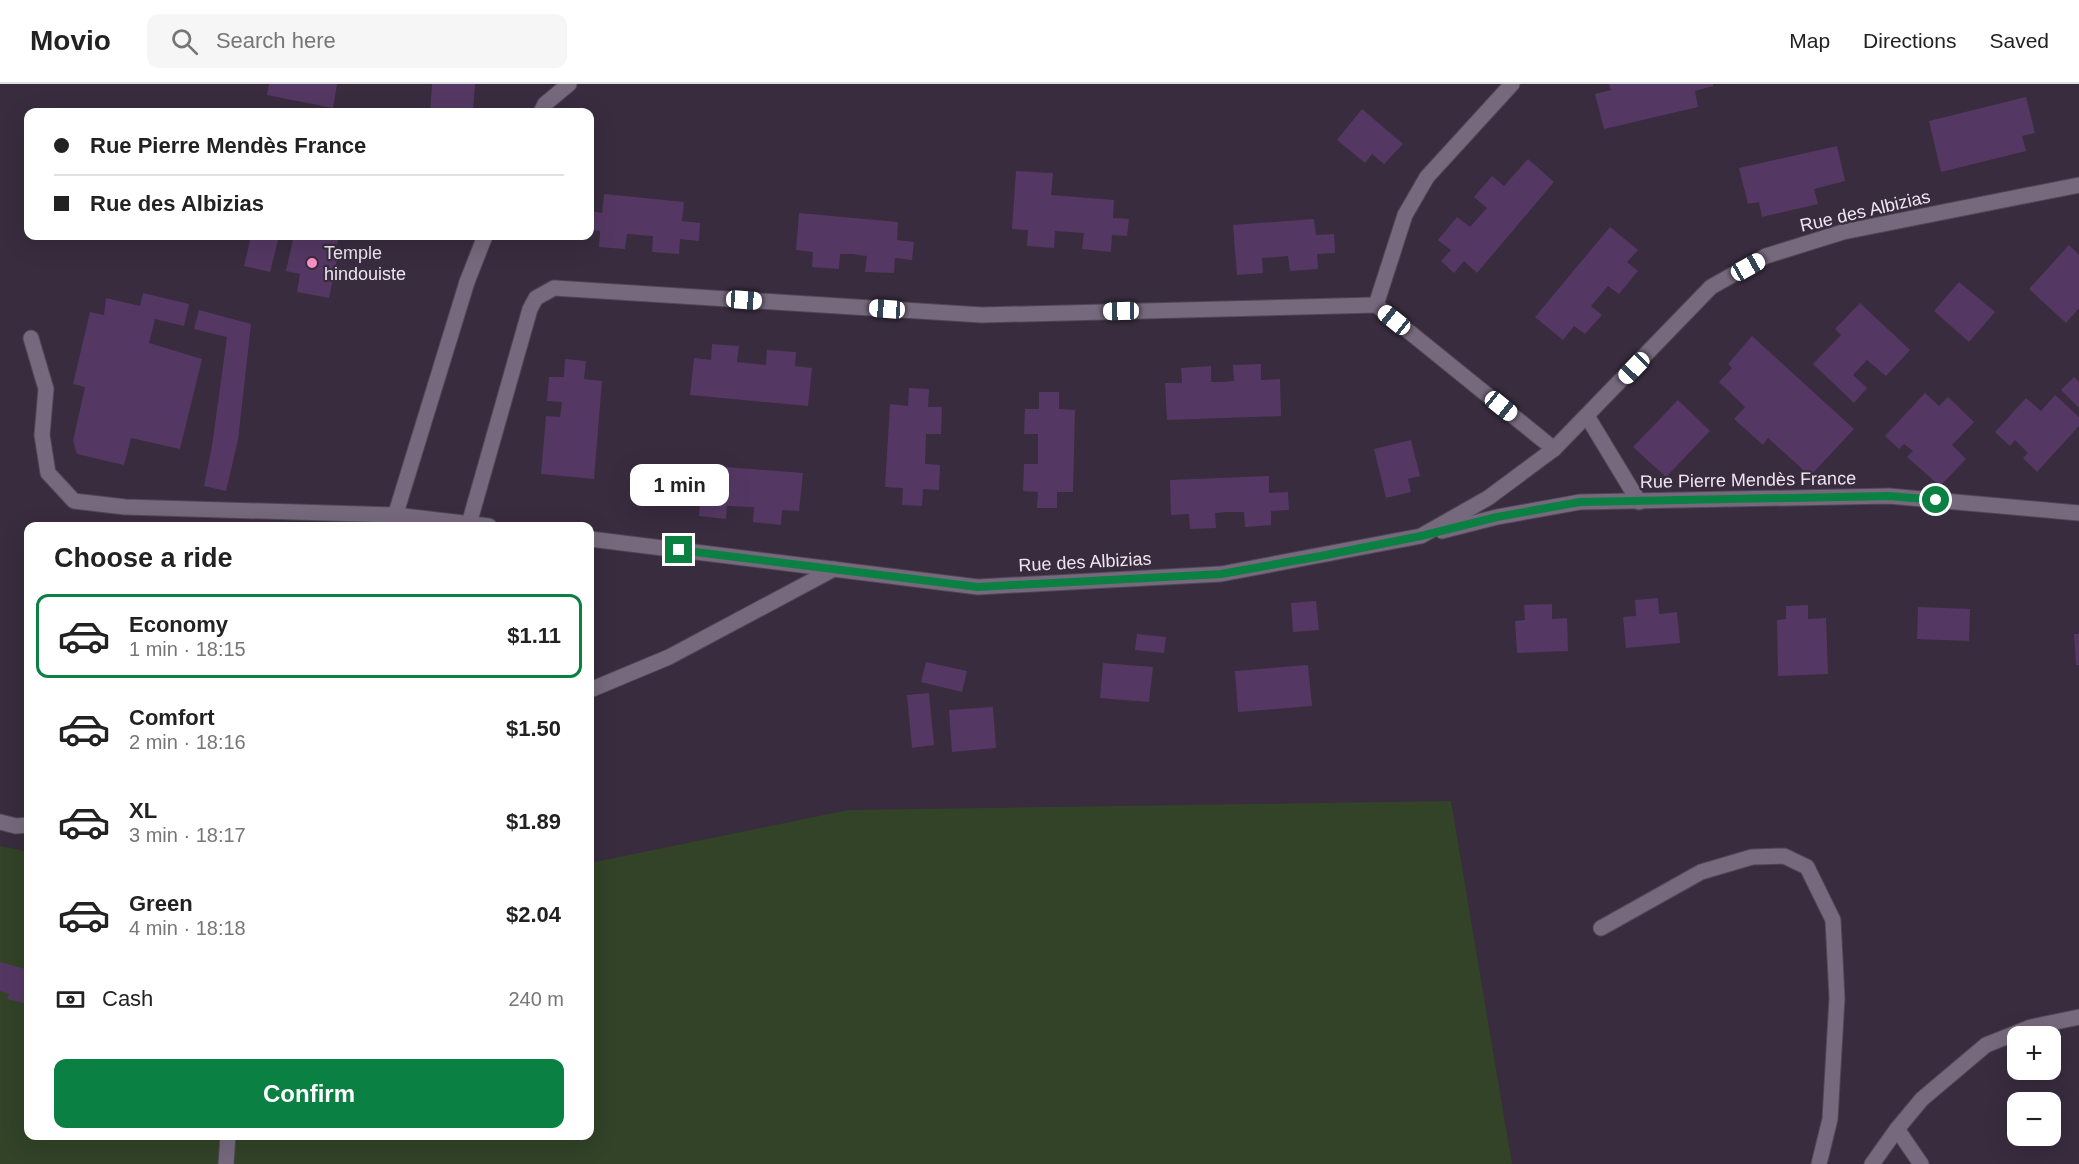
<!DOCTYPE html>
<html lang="en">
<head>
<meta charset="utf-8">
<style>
	:root { --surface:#fff; --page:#f6f6f6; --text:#222; --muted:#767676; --line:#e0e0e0; --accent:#0b8043 }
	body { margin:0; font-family:Helvetica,sans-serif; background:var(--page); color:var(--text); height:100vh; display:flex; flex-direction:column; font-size:22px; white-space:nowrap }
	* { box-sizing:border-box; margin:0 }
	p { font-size:20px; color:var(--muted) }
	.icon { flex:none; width:33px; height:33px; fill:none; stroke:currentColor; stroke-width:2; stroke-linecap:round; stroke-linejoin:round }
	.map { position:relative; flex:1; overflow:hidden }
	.side { position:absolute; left:24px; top:438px; width:570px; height:618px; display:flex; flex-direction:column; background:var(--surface); border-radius:12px; box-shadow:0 6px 24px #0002 }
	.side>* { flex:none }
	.banner { position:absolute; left:24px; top:24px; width:570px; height:132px; border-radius:12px; box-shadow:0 6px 24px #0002; display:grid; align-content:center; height:132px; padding:0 30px; background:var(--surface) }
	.tools { position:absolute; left:2007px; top:942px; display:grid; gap:12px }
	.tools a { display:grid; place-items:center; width:54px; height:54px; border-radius:12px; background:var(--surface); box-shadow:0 6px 24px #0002; font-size:30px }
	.end { position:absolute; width:27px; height:27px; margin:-14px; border:8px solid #0b8043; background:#fff; box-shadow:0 0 0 3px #fff }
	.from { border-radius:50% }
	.bubble { position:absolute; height:42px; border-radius:12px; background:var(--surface); box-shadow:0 6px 24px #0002; font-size:20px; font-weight:700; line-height:42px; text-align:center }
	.car { position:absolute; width:18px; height:36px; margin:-18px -9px; border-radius:8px; box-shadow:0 0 4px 2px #0007; background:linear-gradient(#fff 24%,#345 0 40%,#fff 0 76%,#345 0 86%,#fff 0) }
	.banner b { display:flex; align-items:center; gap:21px; height:57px; font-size:22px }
	.banner b+b { border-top:2px solid var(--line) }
	.banner i { width:15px; height:15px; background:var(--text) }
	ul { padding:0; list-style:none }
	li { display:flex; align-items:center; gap:18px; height:84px; margin:0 12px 9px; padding:0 18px; border:3px solid transparent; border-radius:12px }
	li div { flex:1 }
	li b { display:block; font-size:22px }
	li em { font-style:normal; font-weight:700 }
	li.current { border-color:var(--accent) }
	li>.icon { width:54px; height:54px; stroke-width:1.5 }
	h2 { padding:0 30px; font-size:27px; line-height:72px }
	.pay { display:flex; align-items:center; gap:15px; height:66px; padding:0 30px; font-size:22px }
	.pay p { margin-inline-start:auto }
	.cta { display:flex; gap:12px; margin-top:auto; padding:12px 30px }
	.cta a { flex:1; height:69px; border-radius:12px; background:var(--accent); color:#fff; font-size:24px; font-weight:700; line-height:69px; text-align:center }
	header { display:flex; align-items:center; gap:36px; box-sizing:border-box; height:84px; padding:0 30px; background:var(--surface); border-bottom:2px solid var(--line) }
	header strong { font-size:28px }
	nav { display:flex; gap:33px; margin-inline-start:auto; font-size:21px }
	.search { width:420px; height:54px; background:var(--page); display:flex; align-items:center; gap:15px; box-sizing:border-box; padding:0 21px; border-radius:12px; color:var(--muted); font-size:22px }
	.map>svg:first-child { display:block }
	.green { fill:#324328 }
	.building { fill:#543863 }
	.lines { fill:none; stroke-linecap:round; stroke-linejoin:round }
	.service-casing { stroke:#504755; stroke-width:17 }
	.minor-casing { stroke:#504755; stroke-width:17 }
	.service { stroke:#76697d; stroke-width:15 }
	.minor { stroke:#76697d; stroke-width:15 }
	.route { stroke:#0b8043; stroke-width:8 }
	.poi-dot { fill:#fc8fc3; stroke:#382c3e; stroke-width:2 }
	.labels { text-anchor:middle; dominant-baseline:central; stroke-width:4.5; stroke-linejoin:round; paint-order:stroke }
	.street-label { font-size:18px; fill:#ede6f1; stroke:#382c3e }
	.poi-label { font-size:18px; fill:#ede6f1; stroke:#382c3e; text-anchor:start }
</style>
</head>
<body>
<header>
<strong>Movio</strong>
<div class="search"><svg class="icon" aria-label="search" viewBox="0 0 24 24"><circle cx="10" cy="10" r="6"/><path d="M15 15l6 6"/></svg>Search here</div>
<nav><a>Map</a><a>Directions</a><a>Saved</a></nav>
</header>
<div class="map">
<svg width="2079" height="1080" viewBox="0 0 2079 1080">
	<rect width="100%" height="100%" fill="#382c3e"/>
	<path class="green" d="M1451 717 1512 1080H0V762L28 768V1052H590V779L848 726Z"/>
	<g class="building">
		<path d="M269 0H337L333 24 267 11Z"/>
		<path d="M432 0H475L473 28H430Z"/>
		<path d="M1609 0H1713V2L1695 7 1698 23 1604 45 1595 10 1611 6Z"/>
		<path d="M2026 13 2035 49 2022 52 2026 67 1941 88 1929 37Z"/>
		<path d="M1362 25 1403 60 1384 80 1372 70 1365 79 1337 56Z"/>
		<path d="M1837 62 1845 97 1814 105 1818 120 1762 133 1759 118 1748 120 1739 84Z"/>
		<path d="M1528 75 1554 98 1477 189 1464 177 1454 189 1441 177 1451 166 1438 156 1457 133 1470 143 1487 124 1474 113 1492 92 1504 102Z"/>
		<path d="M1016 87 1053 89 1051 111 1114 116 1113 134 1129 135 1127 152 1112 151 1111 168 1082 165 1084 149 1055 147 1054 164 1027 162 1028 146 1012 145Z"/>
		<path d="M604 110 684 118 682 137 700 139 699 157 680 155 679 170 652 168 653 152 627 150 625 165 599 163 600 147 590 146V127L602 129Z"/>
		<path d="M799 129 898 138 897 156 914 158 912 176 895 174 894 189 865 188 867 172 852 170H840L839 185 812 183 813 168 796 166Z"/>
		<path d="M1314 135 1316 151 1334 150 1335 169 1317 170 1318 185 1290 187 1288 172 1262 174 1263 189 1237 191 1233 141Z"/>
		<path d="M1610 143 1638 166 1627 178 1638 187 1619 210 1608 202 1591 222 1602 231 1585 250 1574 242 1563 256 1535 233Z"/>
		<path d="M251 152H279L270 188 244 182Z"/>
		<path d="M300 152H339L335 171H338L329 214 297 208 300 190 286 187 293 155 299 156Z"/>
		<path d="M2069 161 2079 171V224L2066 239 2029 205Z"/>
		<path d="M1959 198 1995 228 1969 258 1934 227Z"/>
		<path d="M143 209 189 220 184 242 155 235 149 259 202 275 180 365 131 354 124 381 77 370 73 357 85 303 73 300 90 228 104 231 106 214 140 222Z"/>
		<path d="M1860 219 1910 266 1886 292 1867 276 1853 291 1867 304 1854 319 1813 280 1841 251 1835 245Z"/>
		<path d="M199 226 251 240 238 356 226 407 204 402 212 362 227 253 194 245Z"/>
		<path d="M1752 252 1854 345 1810 392 1768 354 1763 361 1734 335 1745 323 1719 298 1732 284 1728 280Z"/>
		<path d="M712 260 739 262 737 278 766 281 767 266 796 268 795 282 812 284 808 322 690 311 694 274 711 276Z"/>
		<path d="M565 275 586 277 584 295 602 297 594 395 541 390 546 332 560 333 562 318 547 317 549 293H564Z"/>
		<path d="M1261 280V296L1280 295 1281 332 1167 336 1165 299H1182L1181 284 1211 282V298H1222L1234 297 1233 281Z"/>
		<path d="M2074 293 2079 298V324L2061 306Z"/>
		<path d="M909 304 929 305 928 323H942L941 350H926L925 380 940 381 939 406 923 405 922 422 902 421 903 404 885 403 890 320 908 322Z"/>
		<path d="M1039 308H1059V325L1075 326 1073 408H1057V424H1037L1038 408 1023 407 1024 380H1038V350H1024L1025 325H1039Z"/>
		<path d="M1925 309 1939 322 1948 313 1974 338 1952 361 1966 375 1940 402 1907 373 1913 367 1904 360 1899 365 1885 352Z"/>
		<path d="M2055 311 2079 333V342L2037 388 2023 374 2028 369 2015 356 2010 362 1995 348 2026 314 2041 327Z"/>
		<path d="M1678 316 1710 347 1666 393 1633 363Z"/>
		<path d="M1411 356 1420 392 1408 395 1411 408 1386 414 1374 365Z"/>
		<path d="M686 380 803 389 799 427 782 426 781 441 753 438 754 423 727 422 726 435 699 432 700 419 683 418Z"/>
		<path d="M1269 392V409L1288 408 1289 426 1271 427V441L1245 443 1244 428H1228L1215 429 1216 444 1190 445 1189 430 1171 431 1170 396Z"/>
		<path d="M1658 514 1659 530 1677 528 1680 559 1626 564 1623 533 1636 532 1635 516Z"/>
		<path d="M1316 517 1319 546 1293 548 1291 519Z"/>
		<path d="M1552 520V535L1567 534 1568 567 1517 569 1515 537 1525 536 1524 521Z"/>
		<path d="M1808 521V535L1826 534 1828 590 1778 592 1777 536 1786 535V522Z"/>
		<path d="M1918 523 1970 525 1969 557 1917 555Z"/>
		<path d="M590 533 594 534 591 556H590Z"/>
		<path d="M1137 550 1166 553 1164 569 1135 566Z"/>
		<path d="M2074 550H2079V581H2076Z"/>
		<path d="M926 578 967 587 962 608 921 598Z"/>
		<path d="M1103 579 1153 583 1149 618 1100 614Z"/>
		<path d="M1308 581 1312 622 1238 628 1235 587Z"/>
		<path d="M929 609 934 661 912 664 907 611Z"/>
		<path d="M993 623 996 664 952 668 949 626Z"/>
		<path d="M0 878 28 886V920L7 915 9 910 0 907Z"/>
	</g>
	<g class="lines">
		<defs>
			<g id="service">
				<path d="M541 28 545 20 569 0"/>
				<path d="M467 198 485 152"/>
				<path d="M31 254 46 305 42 351 48 389 74 417 125 423 395 431"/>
			</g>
			<g id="minor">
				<path d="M1512 0 1427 93 1405 131 1376 221 1554 365"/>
				<path d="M1587 332 1639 418"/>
				<path d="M395 431 489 442"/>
				<path d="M469 440 530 225 536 214 554 204 982 231 1376 221"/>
				<path d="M392 442 467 198"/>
				<path d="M1442 447 1497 433 1580 418 1889 412 2079 429"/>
				<path d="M590 455 978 503 1221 490 1421 452 1488 414 1554 365 1711 203 1766 172 1843 148 2079 101"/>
				<path d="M590 606 669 573 834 485"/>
				<path d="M0 738 16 742 28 741"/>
				<path d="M1601 844 1701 788 1752 773 1784 772 1807 783 1833 836 1837 914 1830 1035 1819 1080"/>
				<path d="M1897 1045 1921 1080"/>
				<path d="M226 1080 228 1052"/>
				<path d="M1872 1080 1897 1045 1922 1015 1986 961 2031 943 2079 933"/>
			</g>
		</defs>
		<use href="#service" class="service-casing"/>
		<use href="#minor" class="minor-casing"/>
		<use href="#service" class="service"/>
		<use href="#minor" class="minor"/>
	</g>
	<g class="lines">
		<path class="route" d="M679 466 978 503 1221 490 1321 472 1421 452 1497 433 1580 418 1889 412 1936 416"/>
	</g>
	<circle class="poi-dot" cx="312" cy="179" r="6"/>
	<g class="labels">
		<g class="street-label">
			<text transform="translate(1865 127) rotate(-13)">Rue des Albizias</text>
			<text transform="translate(1748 396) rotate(-1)">Rue Pierre Mendès France</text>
			<text transform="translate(1085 478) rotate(-3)">Rue des Albizias</text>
		</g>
		<g class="poi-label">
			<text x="324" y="169">Temple<tspan x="324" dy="21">hindouiste</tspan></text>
		</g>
	</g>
</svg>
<div class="tools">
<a>+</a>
<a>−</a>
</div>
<i class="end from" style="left:1936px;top:416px"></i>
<i class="end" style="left:679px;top:466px"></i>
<div class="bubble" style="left:630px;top:380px;width:99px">1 min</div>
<i class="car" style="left:1748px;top:183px;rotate:61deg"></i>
<i class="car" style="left:744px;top:216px;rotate:94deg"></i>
<i class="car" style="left:887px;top:225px;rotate:274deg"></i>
<i class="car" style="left:1121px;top:227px;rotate:269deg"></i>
<i class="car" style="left:1394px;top:236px;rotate:309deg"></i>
<i class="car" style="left:1634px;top:284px;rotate:224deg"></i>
<i class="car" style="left:1501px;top:322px;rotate:129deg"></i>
<div class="banner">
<b><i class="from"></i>Rue Pierre Mendès France</b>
<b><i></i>Rue des Albizias</b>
</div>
<section class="side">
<h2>Choose a ride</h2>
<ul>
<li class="current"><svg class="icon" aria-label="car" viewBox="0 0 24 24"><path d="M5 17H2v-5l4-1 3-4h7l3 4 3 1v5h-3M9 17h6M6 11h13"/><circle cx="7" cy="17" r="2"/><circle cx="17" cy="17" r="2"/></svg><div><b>Economy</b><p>1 min · 18:15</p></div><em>$1.11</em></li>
<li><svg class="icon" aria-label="car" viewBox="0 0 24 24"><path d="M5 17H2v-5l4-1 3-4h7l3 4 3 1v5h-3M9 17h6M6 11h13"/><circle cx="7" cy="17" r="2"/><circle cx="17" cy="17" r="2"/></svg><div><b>Comfort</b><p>2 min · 18:16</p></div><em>$1.50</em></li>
<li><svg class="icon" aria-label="car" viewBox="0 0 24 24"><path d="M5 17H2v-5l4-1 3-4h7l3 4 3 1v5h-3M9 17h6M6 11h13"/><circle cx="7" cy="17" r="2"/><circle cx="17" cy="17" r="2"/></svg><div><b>XL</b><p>3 min · 18:17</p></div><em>$1.89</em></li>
<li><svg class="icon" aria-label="car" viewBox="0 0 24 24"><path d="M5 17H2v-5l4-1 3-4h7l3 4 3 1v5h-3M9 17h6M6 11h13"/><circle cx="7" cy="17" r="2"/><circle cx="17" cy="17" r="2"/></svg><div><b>Green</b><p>4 min · 18:18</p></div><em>$2.04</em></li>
</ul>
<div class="pay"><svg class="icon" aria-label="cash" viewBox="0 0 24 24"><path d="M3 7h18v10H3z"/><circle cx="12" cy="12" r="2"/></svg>Cash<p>240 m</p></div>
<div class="cta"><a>Confirm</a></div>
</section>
</div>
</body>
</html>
